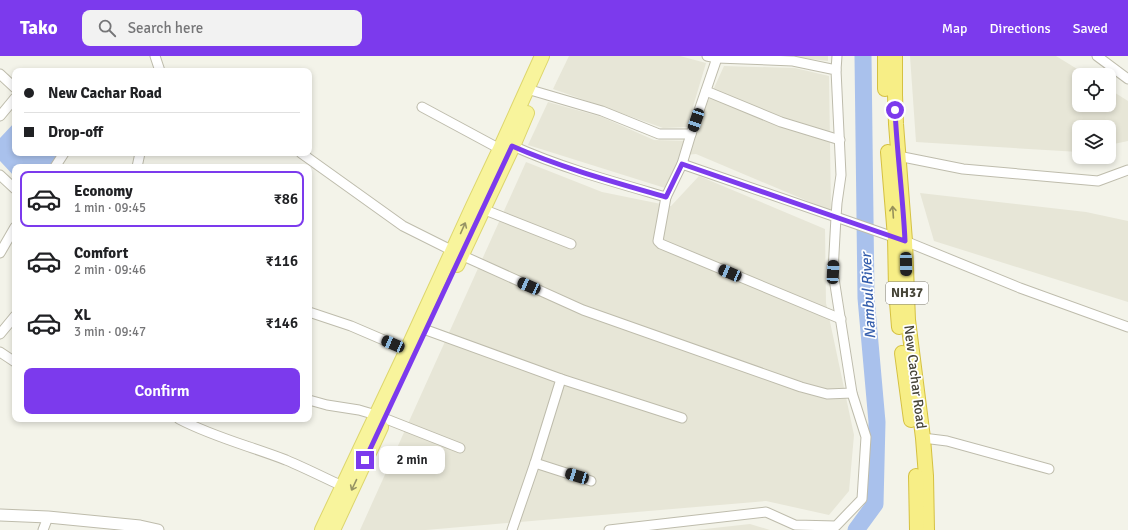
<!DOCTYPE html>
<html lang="en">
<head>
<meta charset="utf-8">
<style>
	:root { --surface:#fff; --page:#f2f2f2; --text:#202124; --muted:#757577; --line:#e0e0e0; --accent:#7c3aed }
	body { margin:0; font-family:Signika,sans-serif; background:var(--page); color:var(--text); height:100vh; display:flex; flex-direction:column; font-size:15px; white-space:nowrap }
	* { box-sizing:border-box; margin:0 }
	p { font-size:13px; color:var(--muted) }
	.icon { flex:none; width:22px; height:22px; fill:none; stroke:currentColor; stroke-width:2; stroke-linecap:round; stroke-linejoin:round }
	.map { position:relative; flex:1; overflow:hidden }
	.panel { position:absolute; left:12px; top:108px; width:300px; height:258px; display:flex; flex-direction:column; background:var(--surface); border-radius:8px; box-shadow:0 2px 6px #0003 }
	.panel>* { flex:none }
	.banner { position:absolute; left:12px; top:12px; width:300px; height:88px; border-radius:8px; box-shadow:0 2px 6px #0003; display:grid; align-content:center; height:88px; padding:0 12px; background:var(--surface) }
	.tools { position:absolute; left:1072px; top:12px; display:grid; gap:8px }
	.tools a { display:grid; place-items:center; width:44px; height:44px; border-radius:8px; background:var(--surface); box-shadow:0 2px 6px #0003; font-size:20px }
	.end { position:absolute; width:18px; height:18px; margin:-9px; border:5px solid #7c3aed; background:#fff; box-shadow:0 0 0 2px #fff }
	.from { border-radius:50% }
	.bubble { position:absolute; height:28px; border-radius:8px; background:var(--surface); box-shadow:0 2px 6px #0003; font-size:13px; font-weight:600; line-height:28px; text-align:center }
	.car { position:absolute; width:12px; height:24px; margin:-12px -6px; border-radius:5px; box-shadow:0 0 3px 1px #0007; background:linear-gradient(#222 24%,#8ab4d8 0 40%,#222 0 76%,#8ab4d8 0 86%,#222 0) }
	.banner b { display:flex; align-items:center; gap:14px; height:38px; font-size:15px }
	.banner b+b { border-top:1px solid var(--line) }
	.banner i { width:10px; height:10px; background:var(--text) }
	ul { padding:7px 0 0; list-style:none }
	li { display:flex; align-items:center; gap:12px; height:56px; margin:0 8px 6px; padding:0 4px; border:2px solid transparent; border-radius:8px }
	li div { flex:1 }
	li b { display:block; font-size:15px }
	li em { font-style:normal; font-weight:600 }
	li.active { border-color:var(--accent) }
	li>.icon { width:36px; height:36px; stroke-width:1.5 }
	.primary-button { display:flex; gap:8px; margin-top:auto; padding:8px 12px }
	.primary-button a { flex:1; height:46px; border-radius:8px; background:var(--accent); color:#fff; font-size:16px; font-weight:600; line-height:46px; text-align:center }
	header { display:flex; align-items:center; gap:24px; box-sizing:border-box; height:56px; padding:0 20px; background:var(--accent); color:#fff }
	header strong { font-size:19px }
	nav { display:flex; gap:22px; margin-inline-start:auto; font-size:14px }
	.search { width:280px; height:36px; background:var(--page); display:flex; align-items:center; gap:10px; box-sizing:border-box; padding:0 14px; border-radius:8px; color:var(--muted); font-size:15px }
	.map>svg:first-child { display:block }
	.residential { fill:#e7e6d7 }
	.water { fill:#a9c1ec }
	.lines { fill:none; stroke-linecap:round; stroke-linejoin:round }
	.river { stroke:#a9c1ec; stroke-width:17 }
	.minor-casing { stroke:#bebcac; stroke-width:11 }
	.tertiary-casing { stroke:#bebcac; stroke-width:13 }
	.primary-casing { stroke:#ddd66d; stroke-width:16 }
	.trunk-casing { stroke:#d5c141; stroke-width:16 }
	.minor { stroke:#fff; stroke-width:9 }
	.tertiary { stroke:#fff; stroke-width:11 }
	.primary { stroke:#f8f49c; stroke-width:14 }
	.trunk { stroke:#f7ee86; stroke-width:14 }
	.oneway { stroke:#96905b }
	.oneway2 { stroke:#969364 }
	.route { stroke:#7c3aed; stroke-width:5 }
	.labels { text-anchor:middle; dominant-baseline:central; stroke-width:3.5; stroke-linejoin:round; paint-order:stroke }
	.shield { fill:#fff; stroke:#7e7c73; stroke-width:1 }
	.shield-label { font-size:13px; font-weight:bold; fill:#464437 }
	.street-label { font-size:14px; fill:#464437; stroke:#fff }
	.water-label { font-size:15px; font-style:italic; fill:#365fad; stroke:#fff }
</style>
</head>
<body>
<header>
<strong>Tako</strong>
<div class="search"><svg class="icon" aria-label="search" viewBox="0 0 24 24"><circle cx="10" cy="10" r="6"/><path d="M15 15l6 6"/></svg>Search here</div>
<nav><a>Map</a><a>Directions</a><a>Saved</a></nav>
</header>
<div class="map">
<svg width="1128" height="474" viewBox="0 0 1128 474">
	<rect width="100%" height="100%" fill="#f3f3e9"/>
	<g class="residential">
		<path d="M569 0H680L706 7 687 71 663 72 553 33Z"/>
		<path d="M783 0H828V5Z"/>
		<path d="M910 0H1056L1087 19H1079V49H1109V33L1128 45V85L1109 89V71H1079V96L916 86Z"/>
		<path d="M724 10 795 12 829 20 831 155 696 98 685 99 665 132 528 89 548 46 602 61 654 84 690 85Z"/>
		<path d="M526 106 602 136 671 150 699 120 825 173 826 247 854 379 849 435 829 459 766 445 426 474H360Z"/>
		<path d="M920 137 1086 156 1128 165V246L934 185Z"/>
		<path d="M750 468 770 474H696Z"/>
	</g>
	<path class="water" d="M15 66V97H63L49 111H15V121L0 105V82Z"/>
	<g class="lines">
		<path class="river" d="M856 474 875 448 877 366 866 242 863 0"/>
		<defs>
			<g id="minor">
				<path d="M155 0 160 15"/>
				<path d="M1097 0 1128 23"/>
				<path d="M717 2 793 5 836 14 841 119 837 147 836 161 905 185 1020 232 1128 271"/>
				<path d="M836 14 837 0"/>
				<path d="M0 18 15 32"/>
				<path d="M527 33 602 55 659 78H691L717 2 707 0"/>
				<path d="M706 35 781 66 840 84"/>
				<path d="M422 51 500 93"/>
				<path d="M0 60 15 42"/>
				<path d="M513 90C562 112 614 126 666 141L682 108 836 161 833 216 852 337 866 381 862 443 836 470 795 469 766 456 609 474"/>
				<path d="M301 97 403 170 461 199 583 254 801 331 827 338 852 337"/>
				<path d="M898 100 963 113 1098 125 1128 114"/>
				<path d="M682 108 691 78"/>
				<path d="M55 111 64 97"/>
				<path d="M137 111 140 97"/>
				<path d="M0 119 15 133"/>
				<path d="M666 141 658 185 661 188 841 263"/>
				<path d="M480 152 571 188"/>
				<path d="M0 197 15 171"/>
				<path d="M309 256 351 270 407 294"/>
				<path d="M418 271 561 323"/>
				<path d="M0 278 15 260"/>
				<path d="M0 296 15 306"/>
				<path d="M309 344 327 349 359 354 376 359 460 392"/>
				<path d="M179 363C213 381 250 390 286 404 305 412 323 421 342 430"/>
				<path d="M923 382 947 385 1049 413"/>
				<path d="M535 407 591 425"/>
				<path d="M43 474 48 461"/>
				<path d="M512 474 535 407 561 323 682 362"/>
			</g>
			<path id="tertiary" d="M0 459 48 461 140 470 158 474"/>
			<g id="primary">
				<path d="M457 209 513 90 527 57"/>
				<path d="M322 474 407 294 473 150 500 93 542 0"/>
				<path d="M333 474 381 371"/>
			</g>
			<g id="trunk">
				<path d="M895 0V39L896 68 905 185 908 264 923 382 926 420 927 474"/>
				<path d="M885 33V0"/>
				<path d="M888 96 895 181 896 233 899 271"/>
				<path d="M902 297 911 364"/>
				<path d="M916 420 917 474"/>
			</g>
		</defs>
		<use href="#minor" class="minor-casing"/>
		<use href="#tertiary" class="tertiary-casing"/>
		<use href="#primary" class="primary-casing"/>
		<use href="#trunk" class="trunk-casing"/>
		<use href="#minor" class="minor"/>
		<use href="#tertiary" class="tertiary"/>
		<use href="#primary" class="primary"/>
		<use href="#trunk" class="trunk"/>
	</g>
	<defs><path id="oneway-shaft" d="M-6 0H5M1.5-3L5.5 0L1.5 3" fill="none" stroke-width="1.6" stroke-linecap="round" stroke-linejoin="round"/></defs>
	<use class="oneway" href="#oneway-shaft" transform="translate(893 156) rotate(-94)"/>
	<g class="oneway2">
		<use href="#oneway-shaft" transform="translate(463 172) rotate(-66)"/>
		<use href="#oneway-shaft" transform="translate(354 429) rotate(115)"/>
	</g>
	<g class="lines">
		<path class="route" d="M365 404 512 90C562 112 614 126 666 141L682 108 905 185C903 141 897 98 895 54"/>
	</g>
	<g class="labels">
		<rect class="shield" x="886" y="226" width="42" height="22" rx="3"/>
		<g class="shield-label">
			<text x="907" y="237">NH37</text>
		</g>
		<g class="street-label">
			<text transform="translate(915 321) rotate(83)">New Cachar Road</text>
		</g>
		<g class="water-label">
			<text transform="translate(868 240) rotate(-93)">Nambul River</text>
		</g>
	</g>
</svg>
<div class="tools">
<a><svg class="icon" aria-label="locate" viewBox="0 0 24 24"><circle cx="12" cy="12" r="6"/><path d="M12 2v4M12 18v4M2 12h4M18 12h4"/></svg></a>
<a><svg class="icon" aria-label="layers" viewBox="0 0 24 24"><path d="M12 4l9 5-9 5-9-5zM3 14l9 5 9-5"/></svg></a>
</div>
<i class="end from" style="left:895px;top:54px"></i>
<i class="end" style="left:365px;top:404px"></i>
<div class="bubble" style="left:379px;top:390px;width:66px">2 min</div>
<i class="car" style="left:696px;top:64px;rotate:199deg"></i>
<i class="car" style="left:906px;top:208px;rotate:179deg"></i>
<i class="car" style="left:833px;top:216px;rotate:3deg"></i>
<i class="car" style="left:730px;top:217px;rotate:293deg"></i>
<i class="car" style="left:529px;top:230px;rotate:294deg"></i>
<i class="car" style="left:393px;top:288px;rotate:293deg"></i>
<i class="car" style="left:577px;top:420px;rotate:287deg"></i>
<div class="banner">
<b><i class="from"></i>New Cachar Road</b>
<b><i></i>Drop-off</b>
</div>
<section class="panel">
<ul>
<li class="active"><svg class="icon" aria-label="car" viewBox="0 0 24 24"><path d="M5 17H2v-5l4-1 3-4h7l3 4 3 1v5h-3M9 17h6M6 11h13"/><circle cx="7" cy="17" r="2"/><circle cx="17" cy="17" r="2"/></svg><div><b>Economy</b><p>1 min · 09:45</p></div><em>₹86</em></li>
<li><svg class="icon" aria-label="car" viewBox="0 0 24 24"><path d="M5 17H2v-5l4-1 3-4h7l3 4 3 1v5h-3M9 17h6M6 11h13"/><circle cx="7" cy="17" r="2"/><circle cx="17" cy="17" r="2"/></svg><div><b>Comfort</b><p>2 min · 09:46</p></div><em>₹116</em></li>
<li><svg class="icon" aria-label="car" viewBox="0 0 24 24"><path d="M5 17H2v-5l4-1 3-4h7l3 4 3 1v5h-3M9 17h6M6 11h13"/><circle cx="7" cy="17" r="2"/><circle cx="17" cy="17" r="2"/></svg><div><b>XL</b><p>3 min · 09:47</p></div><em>₹146</em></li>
</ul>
<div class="primary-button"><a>Confirm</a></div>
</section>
</div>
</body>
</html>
